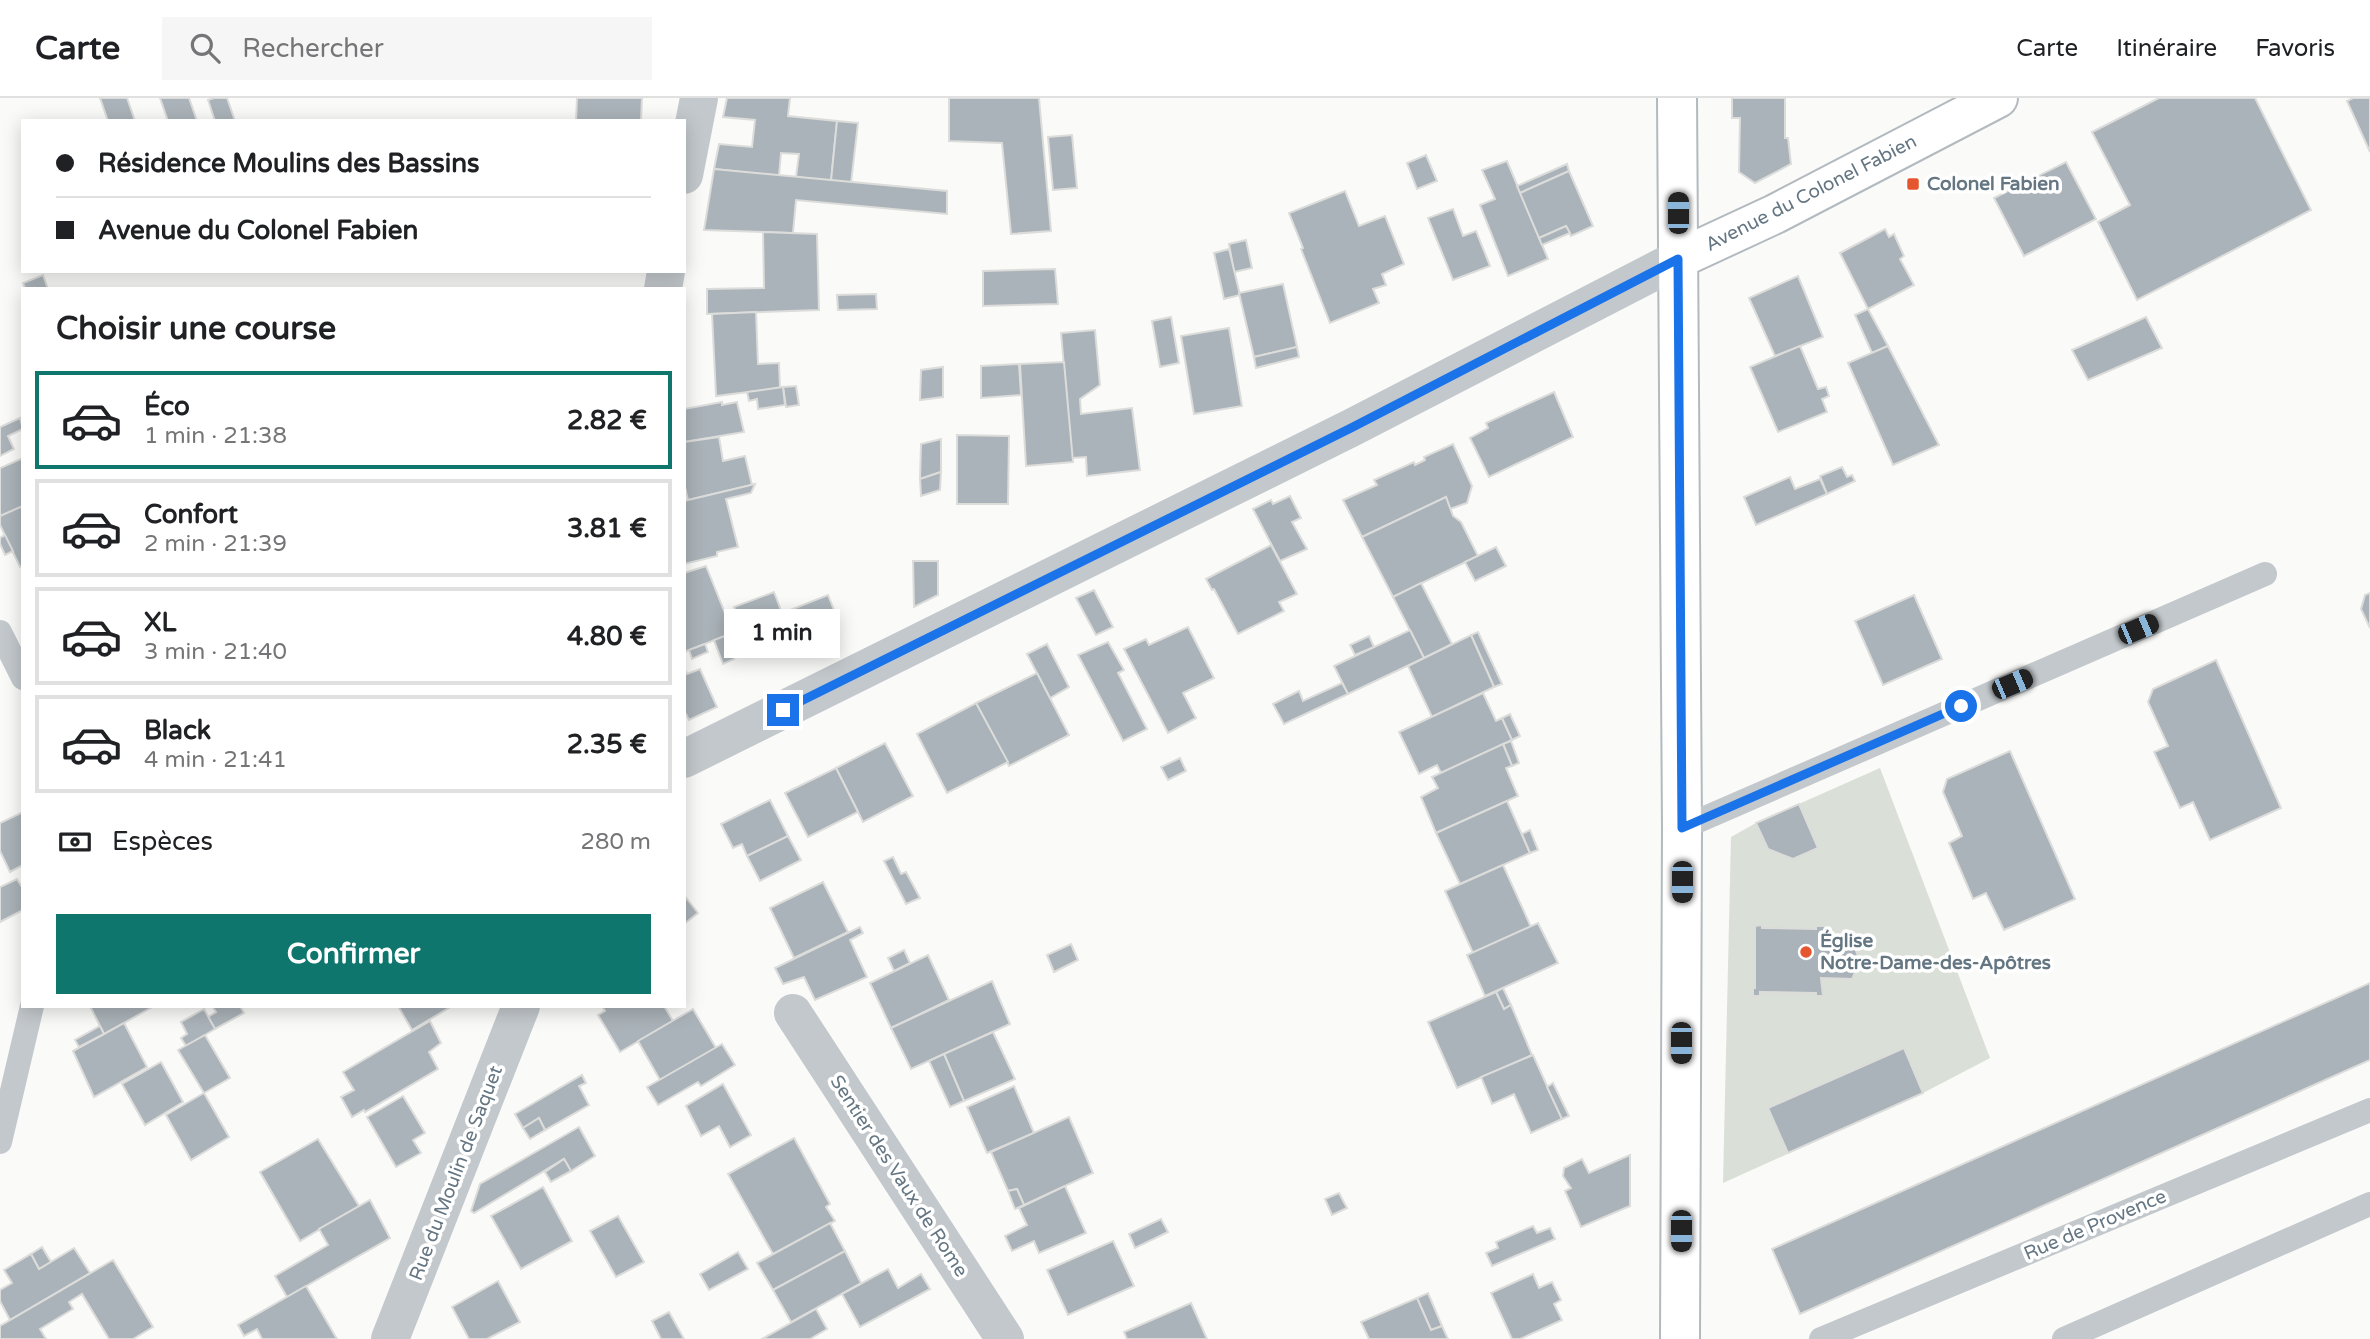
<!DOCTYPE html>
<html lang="fr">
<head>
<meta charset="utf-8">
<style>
	:root { --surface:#fff; --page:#f6f6f6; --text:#202124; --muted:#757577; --line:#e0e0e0; --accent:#0f766e }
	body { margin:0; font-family:"Varela Round",sans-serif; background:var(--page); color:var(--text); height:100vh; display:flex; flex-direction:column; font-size:26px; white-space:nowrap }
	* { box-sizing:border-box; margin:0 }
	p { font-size:23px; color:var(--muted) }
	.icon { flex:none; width:38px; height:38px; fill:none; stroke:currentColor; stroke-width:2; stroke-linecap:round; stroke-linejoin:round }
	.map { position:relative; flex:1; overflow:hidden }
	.panel { position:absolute; left:21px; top:189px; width:665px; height:721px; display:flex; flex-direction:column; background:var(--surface); border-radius:0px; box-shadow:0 4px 18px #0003 }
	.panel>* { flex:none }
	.banner { position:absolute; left:21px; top:21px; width:665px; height:154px; border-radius:0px; box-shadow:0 4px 18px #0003; display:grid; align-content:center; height:154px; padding:0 35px; background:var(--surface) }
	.end { position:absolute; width:32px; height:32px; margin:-16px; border:9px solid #1a73e8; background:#fff; box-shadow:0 0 0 4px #fff }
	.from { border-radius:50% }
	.bubble { position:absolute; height:49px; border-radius:0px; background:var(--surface); box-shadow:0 4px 18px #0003; font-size:23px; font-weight:700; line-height:49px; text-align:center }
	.car { position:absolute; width:21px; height:42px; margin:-21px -10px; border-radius:9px; box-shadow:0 0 5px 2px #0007; background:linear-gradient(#222 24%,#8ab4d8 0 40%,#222 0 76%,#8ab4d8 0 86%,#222 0) }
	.banner b { display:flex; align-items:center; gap:24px; height:66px; font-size:26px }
	.banner b+b { border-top:2px solid var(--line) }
	.banner i { width:18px; height:18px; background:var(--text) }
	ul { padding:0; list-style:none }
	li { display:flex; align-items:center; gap:21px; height:98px; margin:0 14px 10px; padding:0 21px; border:4px solid var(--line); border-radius:0px }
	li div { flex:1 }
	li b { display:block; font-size:26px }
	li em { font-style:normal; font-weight:700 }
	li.selected { border-color:var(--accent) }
	li>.icon { width:63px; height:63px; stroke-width:1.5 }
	h2 { padding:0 35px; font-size:32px; line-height:84px }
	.pay { display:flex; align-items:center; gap:18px; height:77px; padding:0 35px; font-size:26px }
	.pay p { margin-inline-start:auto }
	.primary-button { display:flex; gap:14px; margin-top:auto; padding:14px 35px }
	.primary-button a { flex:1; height:80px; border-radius:0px; background:var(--accent); color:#fff; font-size:28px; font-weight:700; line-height:80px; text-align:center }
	header { display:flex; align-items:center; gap:42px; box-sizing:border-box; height:98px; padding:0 35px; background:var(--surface); border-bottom:2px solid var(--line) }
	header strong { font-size:33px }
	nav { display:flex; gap:38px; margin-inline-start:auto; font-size:24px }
	.search { width:490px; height:63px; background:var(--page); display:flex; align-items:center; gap:18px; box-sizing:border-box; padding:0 24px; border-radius:0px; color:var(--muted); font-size:26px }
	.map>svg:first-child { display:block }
	.green { fill:#dadfd7 }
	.building { fill:#aab3b9; stroke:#dcdcda; stroke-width:2 }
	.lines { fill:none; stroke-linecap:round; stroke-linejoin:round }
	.secondary-casing { stroke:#b3babf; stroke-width:42 }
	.lane { stroke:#c3c8cc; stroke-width:24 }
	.street { stroke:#c3c8cc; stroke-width:38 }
	.secondary { stroke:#fff; stroke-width:38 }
	.route { stroke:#1a73e8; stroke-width:9 }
	.poi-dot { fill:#e4572e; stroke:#fff; stroke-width:2.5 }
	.labels { text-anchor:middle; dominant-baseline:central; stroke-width:7; stroke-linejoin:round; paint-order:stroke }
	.poi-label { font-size:19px; font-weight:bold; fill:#657683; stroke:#fff; text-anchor:start }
	.street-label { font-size:19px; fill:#657683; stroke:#fff }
</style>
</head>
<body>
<header>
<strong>Carte</strong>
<div class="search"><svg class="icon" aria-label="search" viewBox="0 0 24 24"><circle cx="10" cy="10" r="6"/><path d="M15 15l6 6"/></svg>Rechercher</div>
<nav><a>Carte</a><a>Itinéraire</a><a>Favoris</a></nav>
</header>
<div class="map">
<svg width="2370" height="1241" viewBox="0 0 2370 1241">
	<rect width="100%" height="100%" fill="#fafaf8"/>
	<path class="green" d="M1880 670 1990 960 1923 995 1723 1085 1731 739 1756 725Z"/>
	<g class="building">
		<path d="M100 0H127L135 23H108Z"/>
		<path d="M160 0H189L197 23H168Z"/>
		<path d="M214 0H227L235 23H215L208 2Z"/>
		<path d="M577 0H642L641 23H576Z"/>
		<path d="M727 0H790L788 18 837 23 831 83 796 79 799 56 781 55 779 78 714 71 719 46 752 49 755 22 723 19Z"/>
		<path d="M949 0H1039L1051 133 1011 136 1002 45 949 43Z"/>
		<path d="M1732 0H1785V40H1788L1791 66 1755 85 1739 74 1740 20H1732Z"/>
		<path d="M2159 0H2255L2311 112 2137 202 2098 124 2130 107 2092 34Z"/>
		<path d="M2353 0H2370V54L2347 3Z"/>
		<path d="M837 23 858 25 851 85 831 83Z"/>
		<path d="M1072 37 1077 90 1053 92 1048 39Z"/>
		<path d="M1426 57 1437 83 1417 91 1407 65Z"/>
		<path d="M1507 63 1548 161 1508 178 1480 107 1495 101 1482 72Z"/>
		<path d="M2066 64 2096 121 2024 158 1994 100Z"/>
		<path d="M1567 66 1569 73 1520 95 1517 88Z"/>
		<path d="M714 71 947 93V116L796 102 793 135 704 132Z"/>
		<path d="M1569 73 1593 128 1571 138 1566 128 1539 140 1520 95Z"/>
		<path d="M1345 93 1359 128 1385 118 1404 166 1382 176 1386 187 1373 191 1379 205 1330 225 1301 151 1303 150 1289 115Z"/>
		<path d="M1453 111 1463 138 1476 133 1490 168 1453 182 1428 120Z"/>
		<path d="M1566 128 1570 135 1542 147 1539 140Z"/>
		<path d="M1885 131 1889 139 1894 136 1904 158 1900 161 1914 187 1868 211 1840 155Z"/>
		<path d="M763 134 817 136 819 212 707 216V191L764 190Z"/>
		<path d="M1246 142 1252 170 1234 174 1229 146Z"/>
		<path d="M1229 151 1240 197 1224 201 1214 155Z"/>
		<path d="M1055 171 1058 206 983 208V173Z"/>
		<path d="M43 177 48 191H25L23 185Z"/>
		<path d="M1798 178 1823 239 1775 258 1749 200Z"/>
		<path d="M1283 186 1297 249 1254 259 1239 195Z"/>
		<path d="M876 196 877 211 838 212 837 197Z"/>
		<path d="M1868 211 1888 248 1872 255 1855 217Z"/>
		<path d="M756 214 758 266 779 265 780 290 716 298 712 216Z"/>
		<path d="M1171 219 1179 265 1160 269 1152 223Z"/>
		<path d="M2146 219 2162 250 2088 282 2072 252Z"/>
		<path d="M1229 230 1242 308 1194 316 1181 238Z"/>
		<path d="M1095 232 1100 287 1080 301 1081 316 1132 310 1140 372 1087 378 1086 359 1072 360 1061 235Z"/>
		<path d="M1800 248 1818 291 1826 289 1829 298 1822 301 1827 314 1778 334 1750 269Z"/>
		<path d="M1888 248 1939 347 1893 367 1848 265Z"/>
		<path d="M1297 249 1299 259 1256 270 1254 259Z"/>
		<path d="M1064 264 1073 364 1026 368 1020 266Z"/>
		<path d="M1019 266 1021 297 981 300V268Z"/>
		<path d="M943 269V299L920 302 921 272Z"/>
		<path d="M796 288 799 307 786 309 783 289Z"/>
		<path d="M783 289 785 307 758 311 757 301 749 303 747 294Z"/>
		<path d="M1554 294 1573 339 1489 379 1470 340 1488 330 1486 325Z"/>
		<path d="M722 304V307L737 304 744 334 684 344V311Z"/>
		<path d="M20 320 23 331 8 338 14 351 0 358V329Z"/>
		<path d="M957 337 1009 338 1008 406H957Z"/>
		<path d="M719 339 723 363 745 358 752 387 688 402 684 385V344Z"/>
		<path d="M941 341V374L920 381 921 346Z"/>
		<path d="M1453 346 1472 388 1467 405 1450 411 1446 399 1362 439 1343 402 1377 387 1374 382 1414 364 1415 367 1425 362 1424 359Z"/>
		<path d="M23 360V408L0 418V370Z"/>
		<path d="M1842 369 1847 379 1852 377 1855 383 1827 396 1820 378Z"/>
		<path d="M941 374 940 392 921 398 920 381Z"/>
		<path d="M1790 379 1795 391 1820 381 1827 396 1756 427 1744 399Z"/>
		<path d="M755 386 751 395 726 401 738 449 717 454V458L684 466V403Z"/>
		<path d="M1290 398 1301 420 1292 424 1307 451 1280 463 1253 411 1271 402 1273 406Z"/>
		<path d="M1446 399 1453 418 1461 424 1478 458 1393 499 1362 439Z"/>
		<path d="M23 408V467L20 469 0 427V418Z"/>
		<path d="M5 437 13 453 5 457 0 446V440Z"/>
		<path d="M1271 447 1297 496 1279 504 1284 513 1238 536 1214 491 1212 492 1206 481Z"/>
		<path d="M1496 449 1506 468 1475 483 1465 464Z"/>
		<path d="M913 463H938V497L914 509Z"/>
		<path d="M706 468 733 535 684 554V475Z"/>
		<path d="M1421 485 1452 546 1424 560 1393 499Z"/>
		<path d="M1094 492 1113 529 1096 537 1076 500Z"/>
		<path d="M774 494 782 515 743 531 734 509Z"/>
		<path d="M2370 495V530L2361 511 2365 497Z"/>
		<path d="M828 497 836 517 833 519 838 531 814 540 809 528 750 551 742 531Z"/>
		<path d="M1914 497 1942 561 1883 587 1855 523Z"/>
		<path d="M1188 529 1214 580 1183 595 1196 620 1168 635 1124 551 1146 541 1149 547Z"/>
		<path d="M1410 532 1424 560 1348 596 1334 568Z"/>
		<path d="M1478 534 1502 586 1494 589 1471 537Z"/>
		<path d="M1471 537 1494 589 1432 619 1408 568Z"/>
		<path d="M725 538 734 561 723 566 714 542Z"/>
		<path d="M1369 538 1374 549 1355 557 1350 547Z"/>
		<path d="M1108 544 1124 572 1118 575 1147 631 1123 643 1078 557Z"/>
		<path d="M705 546 708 554 692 561 689 552Z"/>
		<path d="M1047 546 1069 589 1050 600 1027 556Z"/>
		<path d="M2216 562 2281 710 2210 742 2193 704 2180 710 2154 654 2168 648 2148 604 2153 591Z"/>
		<path d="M684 570 687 576 700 571 717 609 689 622 686 616 684 617Z"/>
		<path d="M1037 575 1069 637 1009 668 976 605Z"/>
		<path d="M1342 585 1348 596 1284 626 1273 606 1299 593 1303 603Z"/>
		<path d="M1483 595 1496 623 1502 620 1512 642 1441 675 1437 667 1419 676 1399 634Z"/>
		<path d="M976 605 1008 664 947 695 917 636Z"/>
		<path d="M1510 616 1520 638 1512 642 1502 620Z"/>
		<path d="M1511 643 1519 665 1512 668 1503 646Z"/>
		<path d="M885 645 913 698 863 724 836 670Z"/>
		<path d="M1503 646 1512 668 1506 670 1518 698 1436 735 1421 699 1438 690 1432 679Z"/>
		<path d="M2010 653 2075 801 2004 832 1986 795 1973 801 1949 745 1962 738 1943 694 1947 681Z"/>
		<path d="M1180 660 1186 673 1168 682 1161 669Z"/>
		<path d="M836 670 858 714 808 739 785 695Z"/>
		<path d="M770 702 788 738 747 758 742 746 733 750 721 726Z"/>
		<path d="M1507 703 1530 755 1460 786 1436 735Z"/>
		<path d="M1799 706 1818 750 1793 761 1768 751 1756 725Z"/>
		<path d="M23 714V767L10 774 0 753V725Z"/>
		<path d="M1530 732 1538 752 1530 755 1522 736Z"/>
		<path d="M788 738 801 762 760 783 747 758Z"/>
		<path d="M893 759 901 776 906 774 920 800 906 806 884 763Z"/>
		<path d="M1503 767 1531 829 1473 855 1445 793Z"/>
		<path d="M17 781 23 791V812L0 824V789Z"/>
		<path d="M823 784 848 834 794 860 770 810Z"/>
		<path d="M684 797 698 815 684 826Z"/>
		<path d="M1538 825 1558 865 1485 898 1467 857Z"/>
		<path d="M1762 827V830L1816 831V828H1825L1824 835H1821L1820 844H1853L1860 864 1852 881 1821 880 1823 898H1816V895L1760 894V898H1753V890H1755V828Z"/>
		<path d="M860 829 863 835 850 842 867 879 815 902 804 879 783 886 775 870Z"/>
		<path d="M1071 846 1078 862 1054 874 1047 857Z"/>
		<path d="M904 852 910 865 894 873 888 860Z"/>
		<path d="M928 857 949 902 891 930 870 885Z"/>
		<path d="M992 883 1010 926 911 971 891 930Z"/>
		<path d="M2370 885V962L1800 1216 1772 1151Z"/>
		<path d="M1503 890 1511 907 1504 911 1496 894Z"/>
		<path d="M1496 894 1504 911 1511 907 1532 957 1457 990 1428 924Z"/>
		<path d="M90 908H154L104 936Z"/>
		<path d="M212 908H240L244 915 215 931 208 919 216 914Z"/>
		<path d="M398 908H452L412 932Z"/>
		<path d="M602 908H664L673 923 620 954 598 917 605 913Z"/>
		<path d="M204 911 215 931 186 948 181 940 187 936 181 924Z"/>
		<path d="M693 911 716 950 660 982 638 943Z"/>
		<path d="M430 923 441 945 429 954 438 971 365 1014 364 1012 352 1019 341 999 354 992 343 974Z"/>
		<path d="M124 925 147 969 94 999 73 953Z"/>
		<path d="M100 928 104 936 79 949 75 942Z"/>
		<path d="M993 934 1015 981 964 1003 944 956Z"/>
		<path d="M205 937 230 980 204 995 178 952Z"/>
		<path d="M722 946 735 967 701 988 698 984 658 1007 647 989Z"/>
		<path d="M1904 950 1923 995 1788 1055 1768 1010Z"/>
		<path d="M944 956 964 1003 950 1009 929 963Z"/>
		<path d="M1533 957 1562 1021 1531 1035 1514 996 1492 1006 1481 979Z"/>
		<path d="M161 964 183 1004 145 1027 122 986Z"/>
		<path d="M582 977 586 985 579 988 589 1007 545 1032 539 1020 523 1030 515 1016Z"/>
		<path d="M1553 985 1569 1018 1562 1021 1547 989Z"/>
		<path d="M723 986 751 1037 730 1049 719 1028 701 1038 686 1008Z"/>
		<path d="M1014 988 1034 1035 987 1055 967 1009Z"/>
		<path d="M204 995 229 1039 191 1062 166 1017Z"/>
		<path d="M403 998 425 1035 413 1042 421 1055 396 1069 367 1019Z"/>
		<path d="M1069 1019 1093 1075 1024 1107 1017 1091 1008 1093 991 1054Z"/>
		<path d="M539 1020 545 1032 530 1041 523 1030Z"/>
		<path d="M579 1029 595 1058 571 1073 564 1061 474 1115 471 1113 480 1086Z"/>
		<path d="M794 1040 830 1106 826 1109 835 1123 773 1156 728 1076Z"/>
		<path d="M318 1041 359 1108 300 1143 260 1074Z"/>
		<path d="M1630 1057V1108L1581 1129 1565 1093 1571 1090 1563 1078 1564 1070 1582 1061 1589 1075Z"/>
		<path d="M564 1061 571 1073 551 1084 545 1074Z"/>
		<path d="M1065 1088 1086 1135 1039 1155 1034 1143 1012 1153 1005 1138 1027 1127 1019 1110Z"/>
		<path d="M543 1089 572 1143 521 1171 491 1118Z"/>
		<path d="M1017 1091 1024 1107 1015 1111 1008 1093Z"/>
		<path d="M1339 1095 1347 1110 1332 1117 1325 1101Z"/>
		<path d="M370 1102 390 1140 287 1199 275 1178 328 1147 319 1131Z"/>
		<path d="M618 1118 644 1164 616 1179 590 1133Z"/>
		<path d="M1161 1121 1168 1134 1135 1150 1129 1136Z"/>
		<path d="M830 1125 845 1153 773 1192 757 1165Z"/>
		<path d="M1533 1128 1537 1135 1550 1130 1555 1141 1492 1168 1486 1155 1498 1150 1496 1144Z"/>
		<path d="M1113 1143 1134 1188 1068 1217 1047 1172Z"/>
		<path d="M42 1149 51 1164 39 1171 31 1156Z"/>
		<path d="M74 1150 90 1175 10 1222 0 1203V1192L12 1185 4 1172 31 1156 39 1171Z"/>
		<path d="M845 1153 861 1185 791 1224 773 1192Z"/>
		<path d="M738 1154 748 1171 709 1192 700 1176Z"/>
		<path d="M113 1162 153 1229 133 1241H109L82 1196 69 1204 73 1211 40 1231 46 1241H0V1228Z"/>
		<path d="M888 1171 898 1190 921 1176 930 1191 860 1229 842 1196Z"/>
		<path d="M1533 1176 1539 1190 1552 1184 1561 1202 1554 1206 1562 1222 1520 1241H1512L1491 1195Z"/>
		<path d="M498 1183 520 1224 487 1241H469L452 1209Z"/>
		<path d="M306 1188 337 1241H262L257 1231 244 1238 238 1227Z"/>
		<path d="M1428 1195 1442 1228 1431 1232 1417 1200Z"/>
		<path d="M1417 1200 1431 1232 1442 1228 1448 1241H1369L1361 1224Z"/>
		<path d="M1191 1205 1207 1241H1127L1124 1234Z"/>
		<path d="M816 1211 827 1231 810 1241H762Z"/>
		<path d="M669 1214 684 1241H661L652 1223Z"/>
	</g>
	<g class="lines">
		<defs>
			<g id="secondary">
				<path d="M1677 0 1682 730 1680 1241"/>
				<path d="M1678 161 1775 116 1998 0"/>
			</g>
		</defs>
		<use href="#secondary" class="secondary-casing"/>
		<g class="lane">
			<path d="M0 534 23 580"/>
			<path d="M1682 730 2265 476"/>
			<path d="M0 1044 32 908"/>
			<path d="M1821 1241 2370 1012"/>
			<path d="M2064 1241 2370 1106"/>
		</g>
		<g class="street">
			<path d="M684 77 699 0"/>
			<path d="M663 191 666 173"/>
			<path d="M684 661 1351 330 1678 161"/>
			<path d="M793 915 1005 1241"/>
			<path d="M390 1241 521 908"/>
		</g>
		<use href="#secondary" class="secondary"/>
	</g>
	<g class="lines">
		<path class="route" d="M783 612 1351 330 1678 161 1682 730 1961 608"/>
	</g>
	<g class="poi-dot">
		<rect x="1906" y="79" width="14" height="14" rx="3.5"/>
		<circle cx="1806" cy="854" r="7"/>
	</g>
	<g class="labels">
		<g class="poi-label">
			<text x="1927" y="86">Colonel Fabien</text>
			<text x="1820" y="843">Église<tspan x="1820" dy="22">Notre-Dame-des-Apôtres</tspan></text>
		</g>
		<g class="street-label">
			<text transform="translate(1811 95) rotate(-27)">Avenue du Colonel Fabien</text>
			<text transform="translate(456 1075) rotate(-69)">Rue du Moulin de Saquet</text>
			<text transform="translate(899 1078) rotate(57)">Sentier des Vaux de Rome</text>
			<text transform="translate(2095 1127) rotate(-23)">Rue de Provence</text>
		</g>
	</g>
</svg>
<i class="end from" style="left:1961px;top:608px"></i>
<i class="end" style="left:783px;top:612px"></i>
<div class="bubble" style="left:724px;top:511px;width:116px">1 min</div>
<i class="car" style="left:1678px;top:115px;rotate:0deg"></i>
<i class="car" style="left:2138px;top:531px;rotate:67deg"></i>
<i class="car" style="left:2012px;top:586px;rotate:67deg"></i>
<i class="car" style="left:1682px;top:784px;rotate:180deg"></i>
<i class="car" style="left:1681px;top:945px;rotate:180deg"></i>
<i class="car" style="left:1681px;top:1133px;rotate:180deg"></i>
<div class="banner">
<b><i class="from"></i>Résidence Moulins des Bassins</b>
<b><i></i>Avenue du Colonel Fabien</b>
</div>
<section class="panel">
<h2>Choisir une course</h2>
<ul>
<li class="selected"><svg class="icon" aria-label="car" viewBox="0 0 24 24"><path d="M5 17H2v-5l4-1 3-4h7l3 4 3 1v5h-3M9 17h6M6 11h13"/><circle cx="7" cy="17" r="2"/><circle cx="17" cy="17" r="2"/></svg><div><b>Éco</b><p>1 min · 21:38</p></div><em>2.82 €</em></li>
<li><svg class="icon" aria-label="car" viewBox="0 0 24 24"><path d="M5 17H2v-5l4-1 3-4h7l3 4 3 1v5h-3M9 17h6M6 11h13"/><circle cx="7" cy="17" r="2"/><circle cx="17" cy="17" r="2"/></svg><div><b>Confort</b><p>2 min · 21:39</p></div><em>3.81 €</em></li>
<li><svg class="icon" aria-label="car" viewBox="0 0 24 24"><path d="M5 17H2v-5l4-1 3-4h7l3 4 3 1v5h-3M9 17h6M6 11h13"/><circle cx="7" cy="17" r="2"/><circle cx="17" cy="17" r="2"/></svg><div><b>XL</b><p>3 min · 21:40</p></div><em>4.80 €</em></li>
<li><svg class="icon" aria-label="car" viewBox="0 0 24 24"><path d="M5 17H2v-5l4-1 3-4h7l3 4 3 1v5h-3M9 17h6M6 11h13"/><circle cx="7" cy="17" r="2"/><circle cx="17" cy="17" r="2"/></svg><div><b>Black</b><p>4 min · 21:41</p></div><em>2.35 €</em></li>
</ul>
<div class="pay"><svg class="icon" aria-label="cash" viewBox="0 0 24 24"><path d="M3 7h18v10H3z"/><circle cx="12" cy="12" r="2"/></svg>Espèces<p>280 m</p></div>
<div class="primary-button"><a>Confirmer</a></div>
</section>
</div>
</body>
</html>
